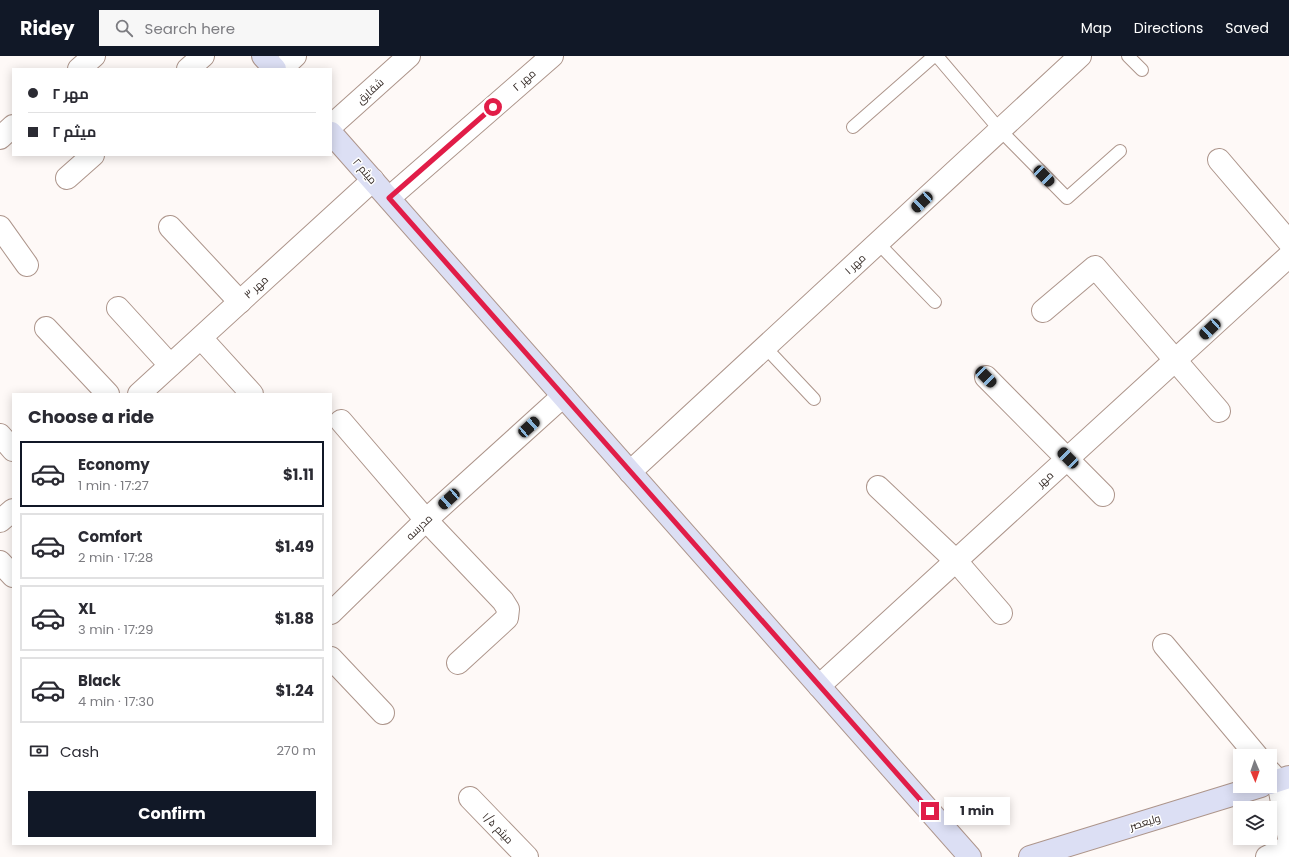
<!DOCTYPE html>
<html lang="en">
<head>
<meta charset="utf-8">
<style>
	:root { --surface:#fff; --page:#f7f7f7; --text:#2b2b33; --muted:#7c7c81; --line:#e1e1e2; --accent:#111827 }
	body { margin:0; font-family:Poppins,Cairo,sans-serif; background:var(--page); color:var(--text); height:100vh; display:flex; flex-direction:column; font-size:15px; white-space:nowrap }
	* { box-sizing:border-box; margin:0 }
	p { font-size:13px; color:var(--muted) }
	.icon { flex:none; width:22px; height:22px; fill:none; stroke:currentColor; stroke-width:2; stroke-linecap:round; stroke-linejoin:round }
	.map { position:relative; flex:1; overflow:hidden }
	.sheet { position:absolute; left:12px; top:337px; width:320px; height:452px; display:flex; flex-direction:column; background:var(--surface); border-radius:0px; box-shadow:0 2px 10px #0003 }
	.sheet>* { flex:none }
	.guide { position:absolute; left:12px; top:12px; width:320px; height:88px; border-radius:0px; box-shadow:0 2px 10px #0003; display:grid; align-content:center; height:88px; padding:0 16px; background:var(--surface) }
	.needle { width:26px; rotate:178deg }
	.tools { position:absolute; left:1233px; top:693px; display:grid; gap:8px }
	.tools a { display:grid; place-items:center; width:44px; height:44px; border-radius:0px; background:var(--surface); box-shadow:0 2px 10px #0003; font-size:20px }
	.end { position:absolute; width:18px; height:18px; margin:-9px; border:5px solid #e11d48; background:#fff; box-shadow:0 0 0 2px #fff }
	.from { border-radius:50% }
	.bubble { position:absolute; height:28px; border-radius:0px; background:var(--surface); box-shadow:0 2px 10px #0003; font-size:13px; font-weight:700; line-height:28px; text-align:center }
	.car { position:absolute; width:12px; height:24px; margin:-12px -6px; border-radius:5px; box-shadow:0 0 3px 1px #0007; background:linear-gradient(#222 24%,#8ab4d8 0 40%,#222 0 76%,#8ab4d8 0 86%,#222 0) }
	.guide b { display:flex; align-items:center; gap:14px; height:38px; font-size:15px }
	.guide b+b { border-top:1px solid var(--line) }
	.guide i { width:10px; height:10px; background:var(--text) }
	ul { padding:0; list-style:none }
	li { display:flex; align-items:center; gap:12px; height:66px; margin:0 8px 6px; padding:0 8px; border:2px solid var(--line); border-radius:0px }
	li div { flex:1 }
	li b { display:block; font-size:15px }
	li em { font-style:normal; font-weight:700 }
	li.selected { border-color:var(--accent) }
	li>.icon { width:36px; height:36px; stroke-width:1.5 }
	h2 { padding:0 16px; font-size:18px; line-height:48px }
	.pay { display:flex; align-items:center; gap:10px; height:44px; padding:0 16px; font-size:15px }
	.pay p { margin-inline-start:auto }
	.cta { display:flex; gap:8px; margin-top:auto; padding:8px 16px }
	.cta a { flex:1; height:46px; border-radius:0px; background:var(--accent); color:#fff; font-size:16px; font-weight:700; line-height:46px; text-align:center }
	header { display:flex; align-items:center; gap:24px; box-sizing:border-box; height:56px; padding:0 20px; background:var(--accent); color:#fff }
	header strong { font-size:19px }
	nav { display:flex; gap:22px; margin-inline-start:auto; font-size:14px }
	.search { width:280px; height:36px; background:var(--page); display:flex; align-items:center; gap:10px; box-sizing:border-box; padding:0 14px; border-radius:0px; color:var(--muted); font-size:15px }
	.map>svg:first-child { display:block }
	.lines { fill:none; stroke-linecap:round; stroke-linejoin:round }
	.lane-casing { stroke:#ad958b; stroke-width:14 }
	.street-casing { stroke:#ad958b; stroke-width:24 }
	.secondary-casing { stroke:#ad958b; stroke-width:24 }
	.lane { stroke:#fff; stroke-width:12 }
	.street { stroke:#fff; stroke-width:22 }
	.secondary { stroke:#dcdff4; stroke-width:22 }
	.route { stroke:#e11d48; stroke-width:5 }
	.labels { text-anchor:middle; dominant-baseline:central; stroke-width:3; stroke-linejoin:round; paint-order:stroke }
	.street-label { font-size:11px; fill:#362c28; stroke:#fff }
</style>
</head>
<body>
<header>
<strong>Ridey</strong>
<div class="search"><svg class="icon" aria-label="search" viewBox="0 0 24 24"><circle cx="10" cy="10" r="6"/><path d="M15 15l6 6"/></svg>Search here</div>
<nav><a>Map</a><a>Directions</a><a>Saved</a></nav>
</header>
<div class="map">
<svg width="1289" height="801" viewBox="0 0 1289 801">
	<rect width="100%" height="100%" fill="#fef9f7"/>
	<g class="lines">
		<defs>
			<g id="lane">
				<path d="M937 0 1000 74 1067 142 1120 95"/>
				<path d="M1128 0 1142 14"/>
				<path d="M853 71 934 0"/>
				<path d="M878 187 935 246"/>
				<path d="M765 291 814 343"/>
			</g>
			<g id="street">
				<path d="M79 13 94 0"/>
				<path d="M188 13 203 0"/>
				<path d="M281 13 295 0"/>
				<path d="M331 70 409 0"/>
				<path d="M0 82 13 70"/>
				<path d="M1219 104 1289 186"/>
				<path d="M67 122 93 99"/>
				<path d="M389 142 552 0"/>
				<path d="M0 171 27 209"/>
				<path d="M170 171 240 246"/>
				<path d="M118 252 170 309"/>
				<path d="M1043 255 1095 211 1219 355"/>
				<path d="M46 272 108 338"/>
				<path d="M201 282 252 338"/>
				<path d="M986 321 1103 439"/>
				<path d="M139 338 373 124"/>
				<path d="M341 365 426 464 503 545 508 553 507 562 458 607"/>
				<path d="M0 379 13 394"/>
				<path d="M630 416 1080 0"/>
				<path d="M878 431 956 505 1001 557"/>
				<path d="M0 465 13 454"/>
				<path d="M0 506 13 520"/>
				<path d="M331 557 426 464 563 340"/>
				<path d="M1164 589 1257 700"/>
				<path d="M331 602 383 657"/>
				<path d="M819 630 1289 200"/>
				<path d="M1270 716 1278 725 1289 783"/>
				<path d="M470 742 527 801"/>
				<path d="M1267 801 1289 790"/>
			</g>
			<g id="secondary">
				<path d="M263 0 275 13"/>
				<path d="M331 77 970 801"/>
				<path d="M1270 727 1289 721"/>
				<path d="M1030 801 1261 730"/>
			</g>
		</defs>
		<use href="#lane" class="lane-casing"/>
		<use href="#street" class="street-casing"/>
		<use href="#secondary" class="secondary-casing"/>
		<use href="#lane" class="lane"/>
		<use href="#street" class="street"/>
		<use href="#secondary" class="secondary"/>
	</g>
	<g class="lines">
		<path class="route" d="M493 51 389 142 930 755"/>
	</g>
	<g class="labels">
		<g class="street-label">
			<text transform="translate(524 24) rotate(-41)">مهر ۲</text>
			<text transform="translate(370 35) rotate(-42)">شقایق</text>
			<text transform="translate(365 115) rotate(49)">میثم ۲</text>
			<text transform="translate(855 208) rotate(-43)">مهر ۱</text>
			<text transform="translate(256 231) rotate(-42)">مهر ۳</text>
			<text transform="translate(1045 423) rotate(-42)">مهر</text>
			<text transform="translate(419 471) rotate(-44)">مدرسه</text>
			<text transform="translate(1145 766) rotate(-17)">ولیعصر</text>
			<text transform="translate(498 772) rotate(46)">میثم ۱/۵</text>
		</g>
	</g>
</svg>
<div class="tools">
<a><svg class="needle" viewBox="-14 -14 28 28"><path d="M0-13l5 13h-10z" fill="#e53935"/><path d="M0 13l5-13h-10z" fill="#7c7c81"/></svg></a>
<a><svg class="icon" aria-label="layers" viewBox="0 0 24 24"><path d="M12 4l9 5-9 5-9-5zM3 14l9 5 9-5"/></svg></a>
</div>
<i class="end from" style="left:493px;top:51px"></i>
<i class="end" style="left:930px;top:755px"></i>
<div class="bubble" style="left:944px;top:741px;width:66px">1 min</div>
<i class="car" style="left:1044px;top:120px;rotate:136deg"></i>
<i class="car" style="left:922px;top:146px;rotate:227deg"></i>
<i class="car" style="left:1210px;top:273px;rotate:227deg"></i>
<i class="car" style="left:986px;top:321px;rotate:135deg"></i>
<i class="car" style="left:529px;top:371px;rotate:48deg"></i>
<i class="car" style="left:1068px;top:402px;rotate:315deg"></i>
<i class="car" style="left:449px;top:443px;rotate:228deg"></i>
<div class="guide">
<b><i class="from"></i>مهر ۲</b>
<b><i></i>میثم ۲</b>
</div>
<section class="sheet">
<h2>Choose a ride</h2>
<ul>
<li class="selected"><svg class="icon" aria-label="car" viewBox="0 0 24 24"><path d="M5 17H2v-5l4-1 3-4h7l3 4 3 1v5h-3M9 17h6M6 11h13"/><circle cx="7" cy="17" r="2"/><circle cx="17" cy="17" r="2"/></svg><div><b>Economy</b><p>1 min · 17:27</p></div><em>$1.11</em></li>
<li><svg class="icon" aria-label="car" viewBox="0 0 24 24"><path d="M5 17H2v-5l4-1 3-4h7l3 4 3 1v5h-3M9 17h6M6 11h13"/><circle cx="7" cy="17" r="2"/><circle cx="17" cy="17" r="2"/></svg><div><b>Comfort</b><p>2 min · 17:28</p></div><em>$1.49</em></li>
<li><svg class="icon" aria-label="car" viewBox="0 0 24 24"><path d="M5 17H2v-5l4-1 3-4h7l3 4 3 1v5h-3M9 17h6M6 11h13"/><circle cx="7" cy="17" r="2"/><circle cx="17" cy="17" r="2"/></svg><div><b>XL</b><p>3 min · 17:29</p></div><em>$1.88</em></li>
<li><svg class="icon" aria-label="car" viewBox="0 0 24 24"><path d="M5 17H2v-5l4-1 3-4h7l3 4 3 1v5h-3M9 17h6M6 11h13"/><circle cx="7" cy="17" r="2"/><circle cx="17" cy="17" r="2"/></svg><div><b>Black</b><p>4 min · 17:30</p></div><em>$1.24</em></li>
</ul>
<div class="pay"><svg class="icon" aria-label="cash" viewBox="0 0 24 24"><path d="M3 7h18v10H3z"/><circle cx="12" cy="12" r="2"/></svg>Cash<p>270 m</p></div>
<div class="cta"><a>Confirm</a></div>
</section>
</div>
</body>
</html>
